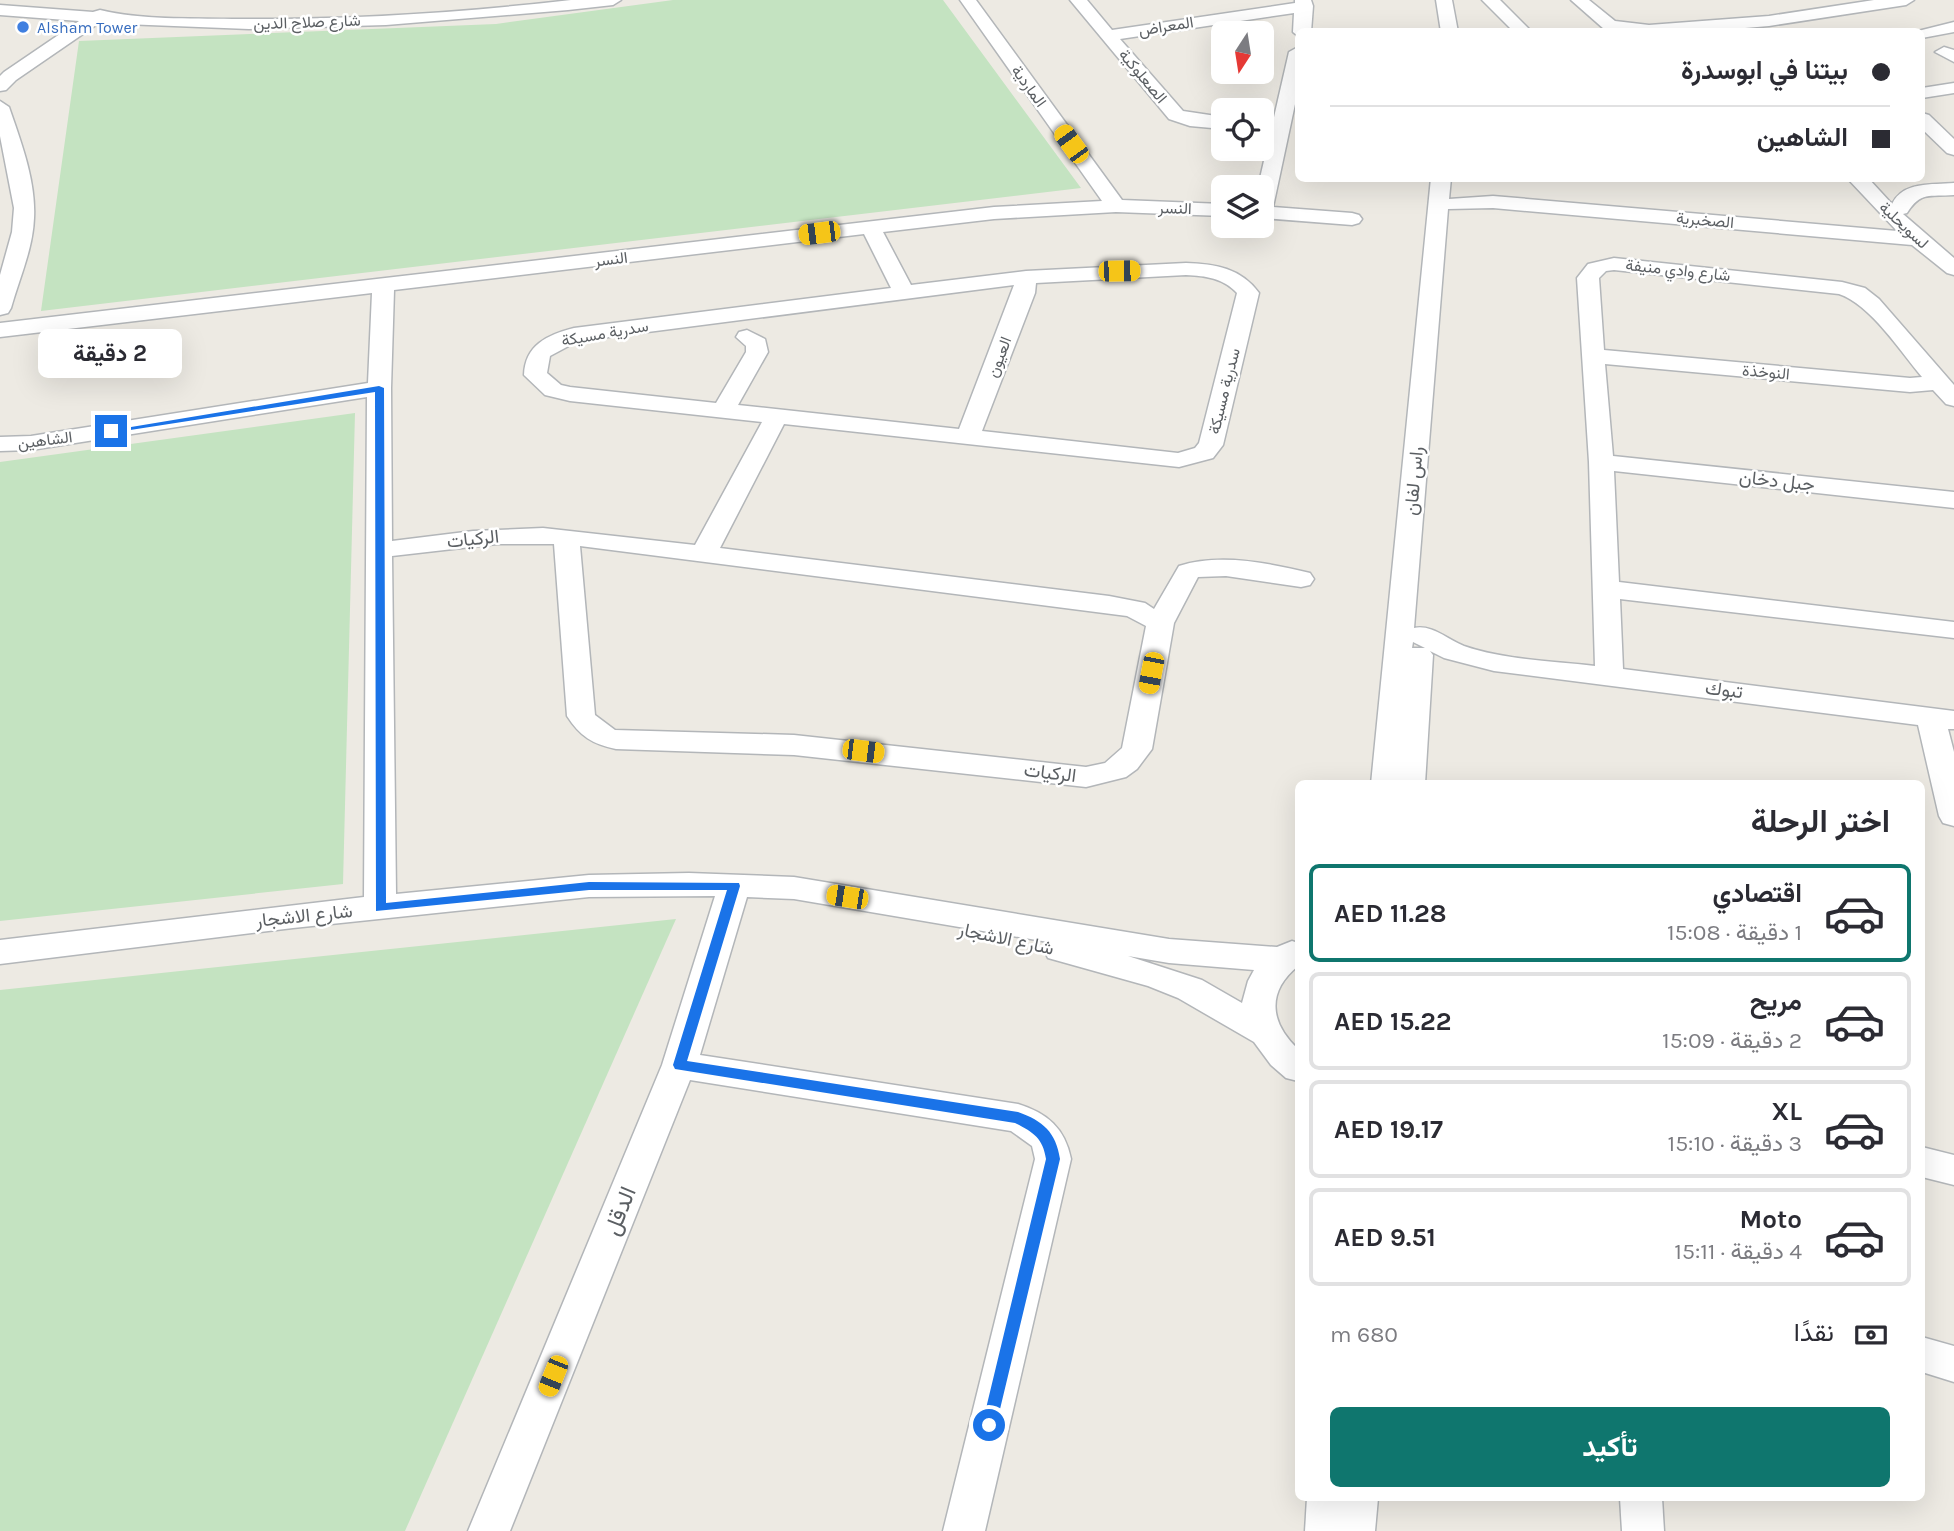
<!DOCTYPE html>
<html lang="ar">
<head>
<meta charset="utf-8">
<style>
	:root { --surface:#fff; --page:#f2f2f3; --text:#2b2b33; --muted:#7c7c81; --line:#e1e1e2; --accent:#0f766e }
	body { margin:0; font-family:Karla,Vazirmatn,sans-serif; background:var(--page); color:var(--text); direction:rtl; height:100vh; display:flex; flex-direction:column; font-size:26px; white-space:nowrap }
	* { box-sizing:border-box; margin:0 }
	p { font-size:23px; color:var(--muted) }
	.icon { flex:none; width:38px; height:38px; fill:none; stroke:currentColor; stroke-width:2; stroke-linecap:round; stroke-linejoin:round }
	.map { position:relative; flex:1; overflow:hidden; direction:ltr }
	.sheet { position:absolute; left:1295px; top:780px; width:630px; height:721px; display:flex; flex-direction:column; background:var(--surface); border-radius:10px; box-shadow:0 7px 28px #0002; direction:rtl }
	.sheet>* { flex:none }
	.banner { position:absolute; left:1295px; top:28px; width:630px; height:154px; border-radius:10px; box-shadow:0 7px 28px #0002; direction:rtl; display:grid; align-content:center; height:154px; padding:0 35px; background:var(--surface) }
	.needle { width:46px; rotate:192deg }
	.fabs { position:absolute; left:1211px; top:21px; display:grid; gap:14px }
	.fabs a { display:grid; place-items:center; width:63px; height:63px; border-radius:10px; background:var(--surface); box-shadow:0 7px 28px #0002; font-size:35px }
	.end { position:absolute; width:32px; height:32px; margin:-16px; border:9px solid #1a73e8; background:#fff; box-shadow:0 0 0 4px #fff }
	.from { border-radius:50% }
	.bubble { position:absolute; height:49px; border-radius:10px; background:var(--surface); box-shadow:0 7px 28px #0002; font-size:23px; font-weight:700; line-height:49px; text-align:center; direction:rtl }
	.car { position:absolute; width:21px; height:42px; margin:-21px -10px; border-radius:9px; box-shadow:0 0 5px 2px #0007; background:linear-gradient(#f5c518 24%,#345 0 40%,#f5c518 0 76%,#345 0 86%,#f5c518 0) }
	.banner b { display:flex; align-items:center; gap:24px; height:66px; font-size:26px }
	.banner b+b { border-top:2px solid var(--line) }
	.banner i { width:18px; height:18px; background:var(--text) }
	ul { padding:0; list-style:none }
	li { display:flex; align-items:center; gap:21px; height:98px; margin:0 14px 10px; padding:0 21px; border:4px solid var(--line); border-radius:10px }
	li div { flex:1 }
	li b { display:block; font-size:26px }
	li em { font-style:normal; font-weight:700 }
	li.on { border-color:var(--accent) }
	li>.icon { width:63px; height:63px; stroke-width:1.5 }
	h2 { padding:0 35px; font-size:32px; line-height:84px }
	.pay { display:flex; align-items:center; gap:18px; height:77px; padding:0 35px; font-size:26px }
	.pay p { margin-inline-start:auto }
	.action { display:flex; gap:14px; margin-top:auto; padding:14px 35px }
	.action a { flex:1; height:80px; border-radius:10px; background:var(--accent); color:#fff; font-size:28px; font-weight:700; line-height:80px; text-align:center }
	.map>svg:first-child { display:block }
	.green { fill:#c4e3c1 }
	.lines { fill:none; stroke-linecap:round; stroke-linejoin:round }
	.minor-casing { stroke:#b3b6b9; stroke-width:3 }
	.minor { fill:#fff; fill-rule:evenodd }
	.route { fill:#1a73e8 }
	.shop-dot { fill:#3f7fe0; stroke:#fff; stroke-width:2.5 }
	.labels { text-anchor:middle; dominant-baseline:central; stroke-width:5; stroke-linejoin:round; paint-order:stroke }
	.far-street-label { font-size:16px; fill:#5b5f63; stroke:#fff }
	.far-shop-label { font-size:16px; fill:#366cbe; stroke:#fff; text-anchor:start }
	.street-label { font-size:19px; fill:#5b5f63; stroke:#fff }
	.near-street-label { font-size:23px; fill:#5b5f63; stroke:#fff }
</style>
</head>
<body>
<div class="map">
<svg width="1954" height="1531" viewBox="0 0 1954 1531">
	<rect width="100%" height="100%" fill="#edeae3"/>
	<g class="green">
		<path d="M673 0H943L1081 188 41 311 79 41 496 24Z"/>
		<path d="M355 413 343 884 0 921V462Z"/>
		<path d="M676 919 405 1531H0V990Z"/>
	</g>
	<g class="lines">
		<defs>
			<g id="minor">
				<path d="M571 0H621L613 5 568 10 386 25 249 29 99 23 16 80 6 90 0 91V76L4 72 79 21 0 15V5L93 12 100 10C141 20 189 18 232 19 345 20 458 13 571 0Z"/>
				<path d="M960 0H976L1122 200 1223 204V216L1116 212 994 219 883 232 911 285 1026 271 1186 263C1215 264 1241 268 1259 293L1223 445 1213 458 1179 467 784 424 720 548 1109 596 1145 603 1154 609 1179 566C1220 553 1269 563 1310 573L1314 579 1310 585 1301 587 1226 576 1198 577 1174 623 1152 749 1137 769 1126 777 1086 787 794 755 616 749C592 744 580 736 567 716L554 544H497L392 556 396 894 589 875 689 873 794 877 1169 939 1277 947 1292 941 1298 943V966C1267 991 1269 1022 1298 1049V1081L1286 1078 1271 1065 1254 1042 1178 998 1148 986 1048 958 1044 950 1048 942 794 899 747 897 700 1055 1018 1104C1047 1113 1065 1128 1071 1159L985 1531H943L1035 1159 1032 1146 1011 1131 690 1080 510 1531H468L662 1065 715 896 589 897 293 928 0 964V940L364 897 367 397 31 450 0 451V437L31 436 368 383 372 293 0 337V323L994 207 1102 201ZM864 234 891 288 574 328C547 335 525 345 524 375L545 395 570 401 762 422 695 545 543 528 473 531 392 541 391 388 394 290ZM1186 275C1206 276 1223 278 1237 293L1199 443 1195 448 1178 453 982 431 1035 293 1036 283ZM1014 285 959 429 738 405 768 352 765 339 747 330 739 332 736 337 746 346V352L716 403 570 387 561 385 547 373 550 356 578 341ZM580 546 1127 616 1146 626 1122 748 1105 763 1086 767 794 735 615 730 595 715ZM1128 956 1169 963 1254 970 1248 981 1242 1003 1202 980Z"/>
				<path d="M1070 0H1087L1112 30 1295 3V0H1311L1313 6 1311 32H1298V36L1293 32 1294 13 1120 39 1183 111 1223 117V129L1190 126 1169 119Z"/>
				<path d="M1436 0H1452L1458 32H1441Z"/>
				<path d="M1482 0H1500L1532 32H1514Z"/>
				<path d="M1571 0H1589L1615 21 1649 25 1769 16 1874 0H1914L1906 5 1769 26 1697 32H1621L1604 29Z"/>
				<path d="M1954 22V32L1922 38V32H1914Z"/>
				<path d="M1298 47V90L1273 207 1352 213 1359 215 1362 219 1359 223 1352 225 1262 218V187H1258L1289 52Z"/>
				<path d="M1944 47 1954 50V62L1935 52Z"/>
				<path d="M1954 83V93L1922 98V88Z"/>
				<path d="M0 101 9 107C21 142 36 181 34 218 33 249 19 279 11 308L8 313 0 315V275L12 232 14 208 0 136Z"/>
				<path d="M1922 113 1929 115 1954 139V155L1947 153 1922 129Z"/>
				<path d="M1431 178H1451L1449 199 1493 196 1897 231 1847 178H1868L1892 204C1903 181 1932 185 1954 183V195C1929 197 1921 191 1907 213L1903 214 1954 258V275L1947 273 1912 245 1493 208 1448 209 1414 628C1432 624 1448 640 1464 646 1505 660 1552 661 1595 666L1589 462 1577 278 1588 264 1614 258 1842 282 1865 288 1879 299 1954 385V406L1946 404 1933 390 1910 392 1605 364 1613 456 1954 492V508L1614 471 1619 582 1954 622V638L1620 599 1623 669 1954 711V729H1948L1954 752V826L1943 823 1939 816 1918 725 1494 671 1444 658 1430 651 1433 655 1425 784H1371ZM1614 270 1839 294C1870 304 1901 352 1922 377L1910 378 1604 350 1599 278 1606 271ZM1413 642 1425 648H1412Z"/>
				<path d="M1922 1147 1954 1155V1185L1922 1177Z"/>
				<path d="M1922 1337 1954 1346V1382L1922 1372Z"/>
				<path d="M1307 1498H1378L1375 1531H1305Z"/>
				<path d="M1620 1498H1662L1664 1531H1622Z"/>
			</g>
		</defs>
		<use href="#minor" class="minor-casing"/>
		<use href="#minor" class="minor"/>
	</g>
	<path class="route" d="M379 386 384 388 386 903 589 882 739 883 740 886 687 1061 1018 1112C1043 1121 1056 1132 1060 1159L995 1430H984L982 1425 1046 1159C1043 1138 1033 1132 1015 1123L675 1069 673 1065 727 890H589L376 911 375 392 111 433 107 431Z"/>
	<circle class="shop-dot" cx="23" cy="27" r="7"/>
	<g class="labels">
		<g class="far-street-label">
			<text transform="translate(307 22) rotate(-2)">شارع صلاح الدين</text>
			<text transform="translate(1166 26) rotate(-9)">المعراض</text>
			<text transform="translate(1143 76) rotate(50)">الصعلوكية</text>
			<text transform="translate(1029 86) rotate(54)">الماردية</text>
			<text transform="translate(1175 208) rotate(2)">النسر</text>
			<text transform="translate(1705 220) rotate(5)">الصخبرية</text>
			<text transform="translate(1904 225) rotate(43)">لسويحلية</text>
			<text transform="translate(611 259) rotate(-7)">النسر</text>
			<text transform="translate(1678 270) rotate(6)">شارع وادي منيفة</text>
			<text transform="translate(605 333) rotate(-10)">سدرية مسيكة</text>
			<text transform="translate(999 357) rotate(-69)">العيون</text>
			<text transform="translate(1766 372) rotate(5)">النوخذة</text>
			<text transform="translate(1224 391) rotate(-76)">سدرية مسيكة</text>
			<text transform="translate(45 440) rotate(-7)">الشاهين</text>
		</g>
		<g class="far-shop-label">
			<text x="37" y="27">Alsham Tower</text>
		</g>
		<g class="street-label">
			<text transform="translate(1414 481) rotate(-85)">راس لفان</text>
			<text transform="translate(1777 481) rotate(6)">جبل دخان</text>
			<text transform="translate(473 539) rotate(-6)">الركيات</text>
			<text transform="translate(1724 690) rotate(7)">تبوك</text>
			<text transform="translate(1050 773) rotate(7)">الركيات</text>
			<text transform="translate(304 916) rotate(-6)">شارع الاشجار</text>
			<text transform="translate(1006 939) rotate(12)">شارع الاشجار</text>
		</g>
		<g class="near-street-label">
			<text transform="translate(620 1211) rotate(-68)">الدقل</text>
		</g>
	</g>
</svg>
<div class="fabs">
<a><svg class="needle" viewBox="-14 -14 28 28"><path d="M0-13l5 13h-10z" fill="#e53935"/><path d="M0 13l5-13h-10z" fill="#7c7c81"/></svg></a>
<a><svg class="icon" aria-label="locate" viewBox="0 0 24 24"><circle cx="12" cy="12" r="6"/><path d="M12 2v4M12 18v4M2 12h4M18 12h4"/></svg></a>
<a><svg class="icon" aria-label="layers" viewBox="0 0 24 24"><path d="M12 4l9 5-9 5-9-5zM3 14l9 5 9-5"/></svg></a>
</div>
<i class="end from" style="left:989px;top:1425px"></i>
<i class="end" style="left:111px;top:431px"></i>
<div class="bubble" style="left:38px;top:329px;width:144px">2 دقيقة</div>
<i class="car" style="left:1071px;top:144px;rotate:324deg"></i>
<i class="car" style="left:819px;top:233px;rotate:263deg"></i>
<i class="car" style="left:1119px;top:271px;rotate:89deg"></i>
<i class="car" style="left:1151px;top:673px;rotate:191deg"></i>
<i class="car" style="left:863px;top:751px;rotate:97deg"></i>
<i class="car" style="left:847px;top:897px;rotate:279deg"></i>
<i class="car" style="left:553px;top:1376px;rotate:202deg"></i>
<div class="banner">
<b><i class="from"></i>بيتنا في ابوسدرة</b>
<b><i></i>الشاهين</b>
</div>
<section class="sheet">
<h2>اختر الرحلة</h2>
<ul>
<li class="on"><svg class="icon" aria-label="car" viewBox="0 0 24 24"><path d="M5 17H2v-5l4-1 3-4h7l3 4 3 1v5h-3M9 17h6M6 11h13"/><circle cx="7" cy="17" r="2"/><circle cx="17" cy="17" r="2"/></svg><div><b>اقتصادي</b><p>1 دقيقة · 15:08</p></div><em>AED 11.28</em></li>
<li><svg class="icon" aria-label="car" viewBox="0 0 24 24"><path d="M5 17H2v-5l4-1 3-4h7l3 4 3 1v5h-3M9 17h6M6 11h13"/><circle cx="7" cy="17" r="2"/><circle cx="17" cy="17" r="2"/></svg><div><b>مريح</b><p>2 دقيقة · 15:09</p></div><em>AED 15.22</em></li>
<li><svg class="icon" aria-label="car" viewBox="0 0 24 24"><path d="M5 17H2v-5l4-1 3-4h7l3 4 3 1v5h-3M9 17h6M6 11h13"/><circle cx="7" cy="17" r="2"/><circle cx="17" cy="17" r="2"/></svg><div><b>XL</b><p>3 دقيقة · 15:10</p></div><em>AED 19.17</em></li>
<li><svg class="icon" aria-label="car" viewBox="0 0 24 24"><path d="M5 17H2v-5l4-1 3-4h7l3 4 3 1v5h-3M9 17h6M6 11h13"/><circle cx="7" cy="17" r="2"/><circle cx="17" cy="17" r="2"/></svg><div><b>Moto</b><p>4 دقيقة · 15:11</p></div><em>AED 9.51</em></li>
</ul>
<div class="pay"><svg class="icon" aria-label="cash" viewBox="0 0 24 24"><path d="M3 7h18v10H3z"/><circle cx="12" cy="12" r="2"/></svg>نقدًا<p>680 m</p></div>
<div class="action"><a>تأكيد</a></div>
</section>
</div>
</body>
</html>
